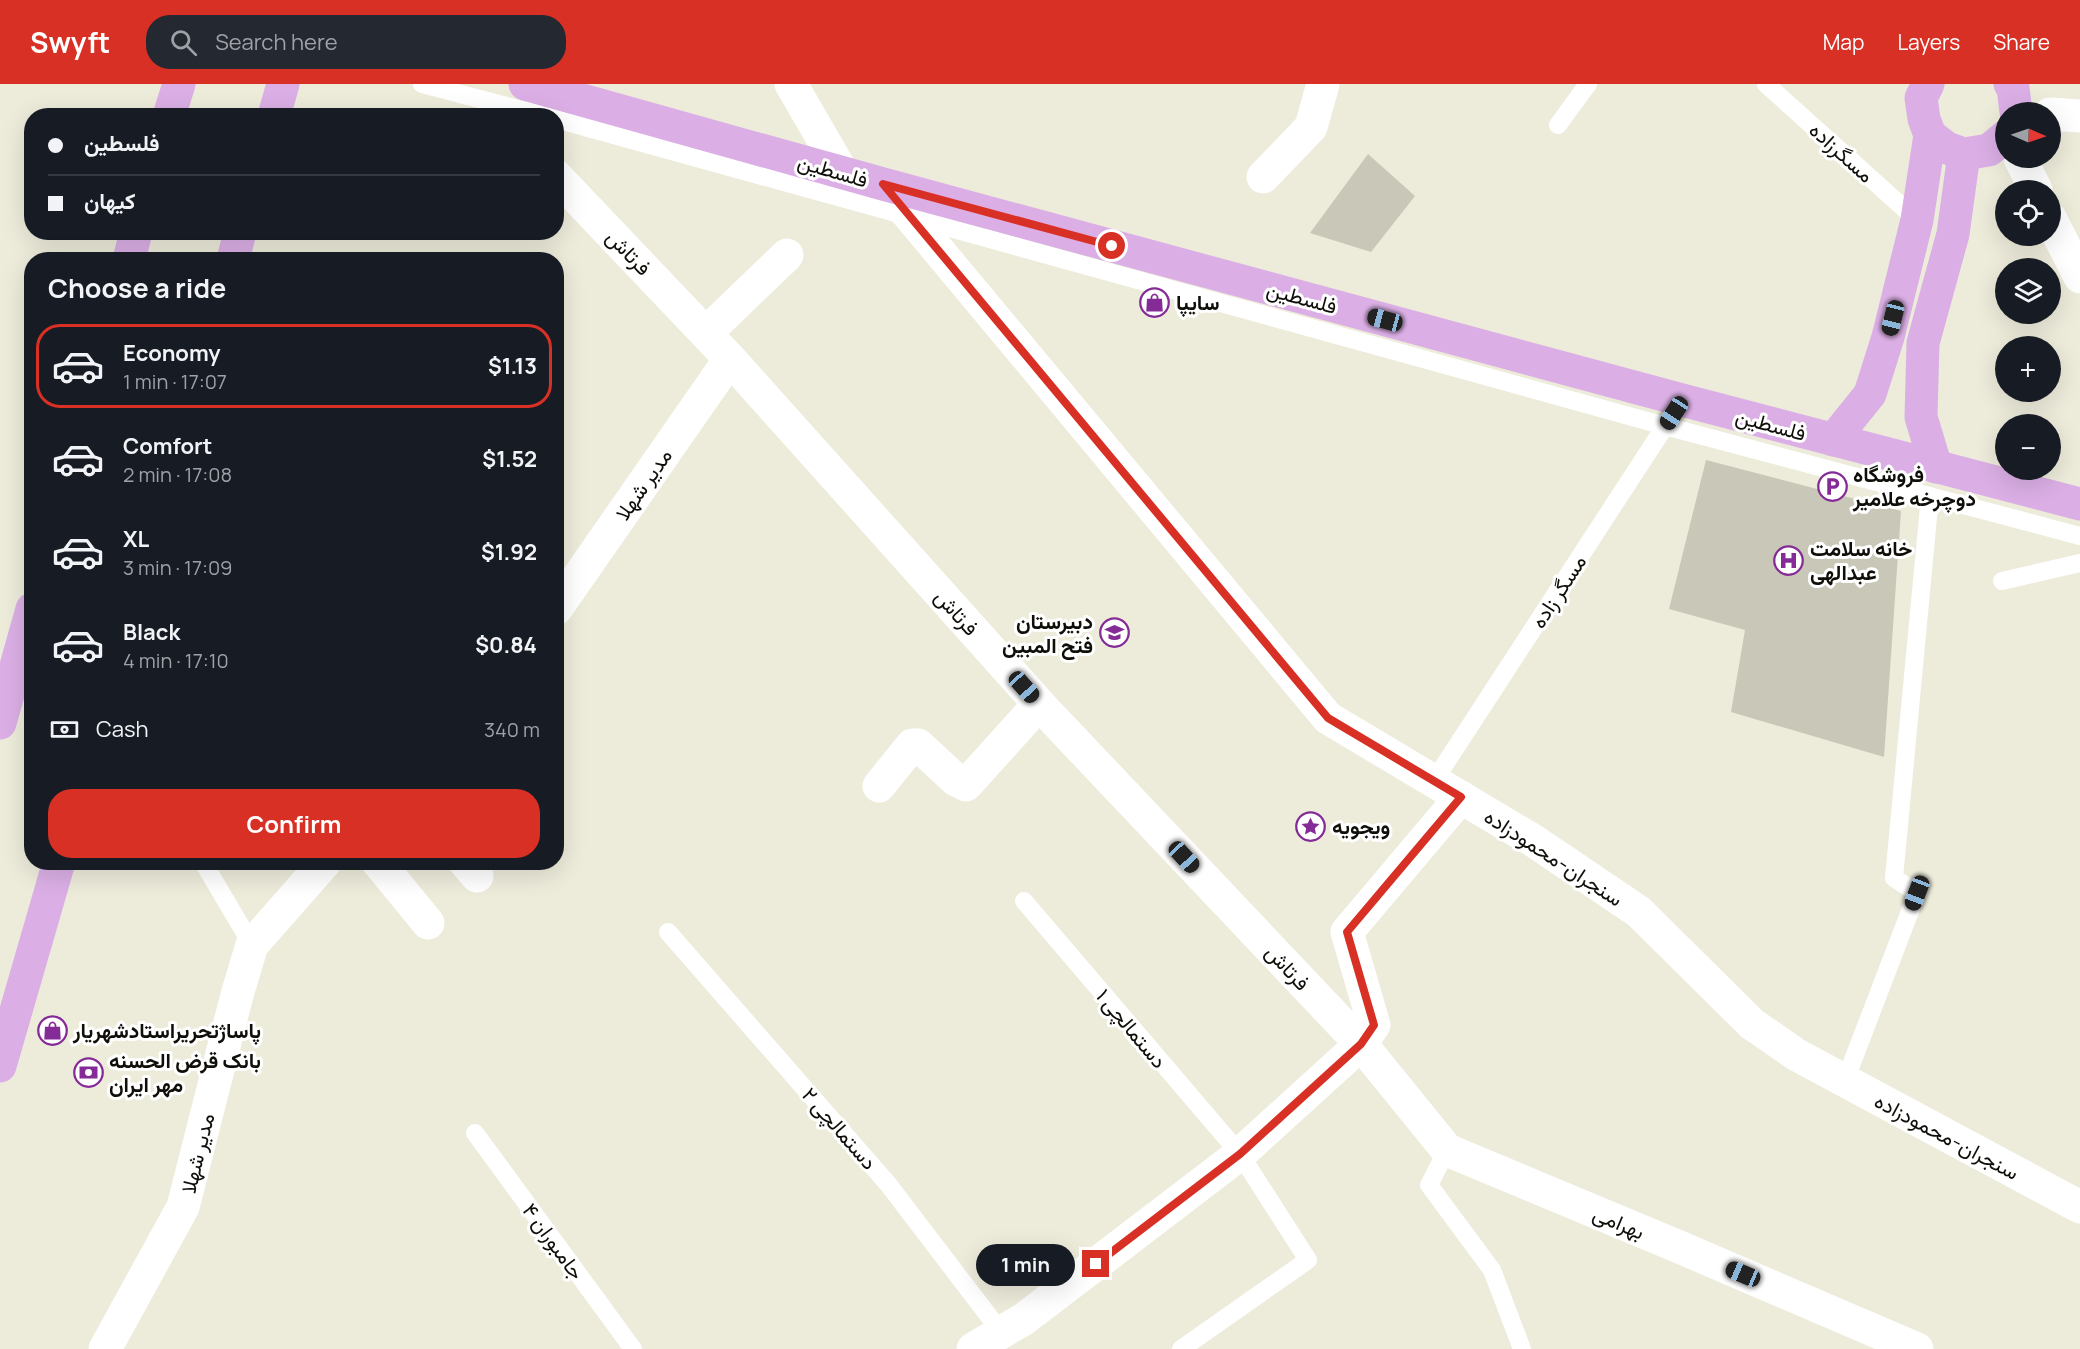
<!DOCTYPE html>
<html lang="en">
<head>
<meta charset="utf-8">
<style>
	:root { --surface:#171b24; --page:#242831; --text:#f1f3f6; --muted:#9ea1a6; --line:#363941; --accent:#d93025 }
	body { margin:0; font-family:Manrope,Vazirmatn,sans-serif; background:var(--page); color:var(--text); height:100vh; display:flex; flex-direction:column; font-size:22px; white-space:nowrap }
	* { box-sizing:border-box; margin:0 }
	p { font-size:20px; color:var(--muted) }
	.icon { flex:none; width:33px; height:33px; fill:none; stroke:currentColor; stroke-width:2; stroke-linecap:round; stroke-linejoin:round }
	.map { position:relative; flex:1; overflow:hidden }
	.side { position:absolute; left:24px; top:168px; width:540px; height:618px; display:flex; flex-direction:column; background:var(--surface); border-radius:24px; box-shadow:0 6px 24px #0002 }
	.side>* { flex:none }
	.hud { position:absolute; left:24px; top:24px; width:540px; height:132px; border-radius:24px; box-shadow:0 6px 24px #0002; display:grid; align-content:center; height:132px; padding:0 24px; background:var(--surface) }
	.needle { width:39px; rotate:92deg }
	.controls { position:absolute; left:1995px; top:18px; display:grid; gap:12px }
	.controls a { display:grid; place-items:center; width:66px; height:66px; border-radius:50%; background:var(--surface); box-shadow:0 6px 24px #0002; font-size:30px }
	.end { position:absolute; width:27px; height:27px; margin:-14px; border:8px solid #d93025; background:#fff; box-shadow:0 0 0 3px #fff }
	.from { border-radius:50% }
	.bubble { position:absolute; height:42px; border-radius:21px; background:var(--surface); box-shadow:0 6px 24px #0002; font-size:20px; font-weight:700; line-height:42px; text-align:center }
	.car { position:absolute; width:18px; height:36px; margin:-18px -9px; border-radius:8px; box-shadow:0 0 4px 2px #0007; background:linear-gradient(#222 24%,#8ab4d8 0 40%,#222 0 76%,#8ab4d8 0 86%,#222 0) }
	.hud b { display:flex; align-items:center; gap:21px; height:57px; font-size:22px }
	.hud b+b { border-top:2px solid var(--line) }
	.hud i { width:15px; height:15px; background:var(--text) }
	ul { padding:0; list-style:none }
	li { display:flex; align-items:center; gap:18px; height:84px; margin:0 12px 9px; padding:0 12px; border:3px solid transparent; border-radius:24px }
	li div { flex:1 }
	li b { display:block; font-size:22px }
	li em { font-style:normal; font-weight:700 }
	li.active { border-color:var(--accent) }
	li>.icon { width:54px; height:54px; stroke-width:1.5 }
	h2 { padding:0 24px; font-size:27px; line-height:72px }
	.pay { display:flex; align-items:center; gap:15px; height:66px; padding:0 24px; font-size:22px }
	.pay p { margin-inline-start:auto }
	.cta { display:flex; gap:12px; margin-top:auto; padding:12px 24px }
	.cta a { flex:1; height:69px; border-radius:24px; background:var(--accent); color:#fff; font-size:24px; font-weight:700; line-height:69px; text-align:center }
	header { display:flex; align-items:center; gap:36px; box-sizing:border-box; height:84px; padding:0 30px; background:var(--accent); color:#fff }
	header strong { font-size:28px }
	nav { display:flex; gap:33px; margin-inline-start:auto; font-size:21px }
	.search { width:420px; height:54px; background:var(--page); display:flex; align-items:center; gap:15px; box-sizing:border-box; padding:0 21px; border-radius:24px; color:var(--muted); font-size:22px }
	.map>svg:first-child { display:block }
	.building { fill:#c9c7b7 }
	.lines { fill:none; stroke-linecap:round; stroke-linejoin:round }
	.service { stroke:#fff; stroke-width:18 }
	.minor { stroke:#fff; stroke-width:33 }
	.tertiary { stroke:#fff; stroke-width:33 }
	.primary { stroke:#dbafe5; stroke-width:33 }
	.route { stroke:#d93025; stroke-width:8 }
	.labels { text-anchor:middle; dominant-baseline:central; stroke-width:6; stroke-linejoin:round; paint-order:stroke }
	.street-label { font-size:21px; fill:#0f0e09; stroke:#fff }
	.poi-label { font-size:21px; font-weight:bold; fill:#0f0e09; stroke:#fff; text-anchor:start }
</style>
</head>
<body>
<header>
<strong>Swyft</strong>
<div class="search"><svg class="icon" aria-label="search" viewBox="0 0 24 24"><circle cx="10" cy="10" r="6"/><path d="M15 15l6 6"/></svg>Search here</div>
<nav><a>Map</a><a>Layers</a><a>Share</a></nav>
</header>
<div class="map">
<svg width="2080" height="1265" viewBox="0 0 2080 1265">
	<rect width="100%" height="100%" fill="#edecdb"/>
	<g class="building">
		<path d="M1368 70 1415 112 1371 168 1310 149Z"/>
		<path d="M1706 376 1901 427 1884 673 1731 628 1745 546 1669 525Z"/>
	</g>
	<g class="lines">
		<g class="service">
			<path d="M422 0 545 32"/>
			<path d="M1766 0 1917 136"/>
			<path d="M556 35 1665 342 2080 452"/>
			<path d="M1558 41 1588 0"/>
			<path d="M2002 497 2080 479"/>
			<path d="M1434 697 1671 333"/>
			<path d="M203 778 252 861"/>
			<path d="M1024 817 1240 1070 1308 1176 1181 1265"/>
			<path d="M668 848 888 1100 1001 1248"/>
			<path d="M1845 997 1917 809 1894 794 1930 412"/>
			<path d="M475 1049 633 1265"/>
			<path d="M1447 1066 1429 1101 1492 1186 1522 1265"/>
		</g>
		<g class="minor">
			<path d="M791 0 842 88"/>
			<path d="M538 32 548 6"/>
			<path d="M556 92 730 275 1039 620 1361 960 1447 1066 1677 1162 1917 1265"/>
			<path d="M1263 93 1311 43 1323 0"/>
			<path d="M706 249 787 171"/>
			<path d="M556 525 730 275"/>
			<path d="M879 702 912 661H918L956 696 966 701 1039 620"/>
			<path d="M378 778 428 839"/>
			<path d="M465 778 477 792"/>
			<path d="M105 1265 183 1123 237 911 252 861 325 778"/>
			<path d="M973 1265 1024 1235 1240 1070 1361 960 1374 941 1347 848 1461 713"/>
		</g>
		<g class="tertiary">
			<path d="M2050 30 2080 32"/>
			<path d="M2020 74 2036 106"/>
			<path d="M883 100 1328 634 1534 757 1639 828 1752 940 1797 971 2080 1123"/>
			<path d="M2050 134 2080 193"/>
		</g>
		<g class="primary">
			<path d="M525 0 883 100 1682 316 2080 420"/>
			<path d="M1928 0 1921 14 1924 35 1930 51 1947 64 1964 70 1989 66 2006 52"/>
			<path d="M2010 0 2013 4 2016 28"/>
			<path d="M169 32 179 0"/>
			<path d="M274 32 283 0"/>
			<path d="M129 176 136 148"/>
			<path d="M233 176 240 148"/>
			<path d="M1833 356 1870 310 1888 253 1917 136 1930 51"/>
			<path d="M1936 383 1921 333 1923 259 1953 150 1964 70"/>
			<path d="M0 639 32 525"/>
			<path d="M0 982 59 778"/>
		</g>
	</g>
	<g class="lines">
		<path class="route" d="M1096 1180 1240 1070 1361 960 1374 941 1347 848 1461 713 1328 634 883 100 1112 162"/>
	</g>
	<defs>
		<symbol id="shop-ring" viewBox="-11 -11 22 22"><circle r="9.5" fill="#fff" stroke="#852b97" stroke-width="1.5"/><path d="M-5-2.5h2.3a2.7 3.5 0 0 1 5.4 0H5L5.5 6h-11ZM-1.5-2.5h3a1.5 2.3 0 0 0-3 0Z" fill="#852b97"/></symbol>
		<symbol id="parking-ring" viewBox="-11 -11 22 22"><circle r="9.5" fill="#fff" stroke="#852b97" stroke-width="1.5"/><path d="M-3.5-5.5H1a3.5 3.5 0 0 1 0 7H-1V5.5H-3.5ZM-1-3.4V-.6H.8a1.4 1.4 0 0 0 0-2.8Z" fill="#852b97"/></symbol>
		<symbol id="hospital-ring" viewBox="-11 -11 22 22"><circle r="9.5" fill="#fff" stroke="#852b97" stroke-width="1.5"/><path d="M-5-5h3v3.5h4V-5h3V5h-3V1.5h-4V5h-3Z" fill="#852b97"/></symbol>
		<symbol id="school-ring" viewBox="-11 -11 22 22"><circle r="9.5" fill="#fff" stroke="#852b97" stroke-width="1.5"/><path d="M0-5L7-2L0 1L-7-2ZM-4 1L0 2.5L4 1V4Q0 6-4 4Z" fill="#852b97"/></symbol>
		<symbol id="sight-ring" viewBox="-11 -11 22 22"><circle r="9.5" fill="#fff" stroke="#852b97" stroke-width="1.5"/><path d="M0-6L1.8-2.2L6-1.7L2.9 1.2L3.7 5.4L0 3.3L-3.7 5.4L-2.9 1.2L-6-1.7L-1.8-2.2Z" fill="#852b97"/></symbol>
		<symbol id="bank-ring" viewBox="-11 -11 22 22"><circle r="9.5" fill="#fff" stroke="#852b97" stroke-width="1.5"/><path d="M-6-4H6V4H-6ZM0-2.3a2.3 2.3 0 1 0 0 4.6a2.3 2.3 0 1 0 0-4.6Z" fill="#852b97"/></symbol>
	</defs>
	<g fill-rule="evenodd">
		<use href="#shop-ring" x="1138" y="202" width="33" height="33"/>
		<use href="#parking-ring" x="1816" y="386" width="33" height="33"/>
		<use href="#hospital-ring" x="1772" y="460" width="33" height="33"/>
		<use href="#school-ring" x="1098" y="532" width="33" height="33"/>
		<use href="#sight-ring" x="1294" y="726" width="33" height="33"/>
		<use href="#shop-ring" x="36" y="930" width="33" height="33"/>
		<use href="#bank-ring" x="72" y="972" width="33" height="33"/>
	</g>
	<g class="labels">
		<g class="street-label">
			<text transform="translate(1842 68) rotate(42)">مسگرزاده</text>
			<text transform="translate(833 86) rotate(16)">فلسطین</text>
			<text transform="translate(629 168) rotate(46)">فرتاش</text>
			<text transform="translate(1302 213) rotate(15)">فلسطین</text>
			<text transform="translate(1771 340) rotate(15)">فلسطین</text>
			<text transform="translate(643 400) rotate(-55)">مدیر شهلا</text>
			<text transform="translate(1558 507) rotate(-57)">مسگر زاده</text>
			<text transform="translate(957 528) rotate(48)">فرتاش</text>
			<text transform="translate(1554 773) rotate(33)">سنجران-محمودزاده</text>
			<text transform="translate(1288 883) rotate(47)">فرتاش</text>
			<text transform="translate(1132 944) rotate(50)">دستمالچی ۱</text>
			<text transform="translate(840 1044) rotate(49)">دستمالچی ۲</text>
			<text transform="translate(1947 1052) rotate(28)">سنجران-محمودزاده</text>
			<text transform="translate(197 1069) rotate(-76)">مدیر شهلا</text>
			<text transform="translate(1619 1138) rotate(23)">بهرامی</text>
			<text transform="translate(554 1157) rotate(54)">جامبوران ۴</text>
		</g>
		<g class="poi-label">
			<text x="1176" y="218">سایپا</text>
			<text x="1853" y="390">فروشگاه<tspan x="1853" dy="24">دوچرخه علامیر</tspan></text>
			<text x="1810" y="464">خانه سلامت<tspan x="1810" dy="24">عبدالهی</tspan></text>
			<text x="1093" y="537" text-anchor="end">دبیرستان<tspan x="1093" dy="24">فتح المبین</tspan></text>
			<text x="1332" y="742">ویجویه</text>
			<text x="73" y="946">پاساژتحریراستادشهریار</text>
			<text x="109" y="976">بانک قرض الحسنه<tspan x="109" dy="24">مهر ایران</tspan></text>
		</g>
	</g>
</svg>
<div class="controls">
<a><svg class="needle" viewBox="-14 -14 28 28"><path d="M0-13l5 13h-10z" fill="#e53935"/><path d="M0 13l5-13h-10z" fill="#9ea1a6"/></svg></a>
<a><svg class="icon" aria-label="locate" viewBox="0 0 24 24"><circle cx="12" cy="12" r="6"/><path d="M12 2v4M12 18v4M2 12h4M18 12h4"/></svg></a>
<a><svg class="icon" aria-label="layers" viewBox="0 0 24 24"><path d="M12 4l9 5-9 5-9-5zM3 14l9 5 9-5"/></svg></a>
<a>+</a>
<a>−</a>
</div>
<i class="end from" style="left:1112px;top:162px"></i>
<i class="end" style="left:1096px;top:1180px"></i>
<div class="bubble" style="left:976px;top:1160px;width:99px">1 min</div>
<i class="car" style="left:1893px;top:234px;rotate:194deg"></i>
<i class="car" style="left:1385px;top:236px;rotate:285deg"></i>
<i class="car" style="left:1674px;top:329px;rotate:213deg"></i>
<i class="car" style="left:1024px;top:603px;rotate:138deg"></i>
<i class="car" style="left:1184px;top:773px;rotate:137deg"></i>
<i class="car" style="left:1917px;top:809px;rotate:201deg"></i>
<i class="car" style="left:1743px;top:1190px;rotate:293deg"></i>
<div class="hud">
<b><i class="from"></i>فلسطین</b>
<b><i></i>کیهان</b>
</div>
<section class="side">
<h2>Choose a ride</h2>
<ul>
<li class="active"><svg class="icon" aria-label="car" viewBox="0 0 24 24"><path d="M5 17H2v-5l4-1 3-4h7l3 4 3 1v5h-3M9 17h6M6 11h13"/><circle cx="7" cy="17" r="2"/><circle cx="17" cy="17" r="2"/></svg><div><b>Economy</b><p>1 min · 17:07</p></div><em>$1.13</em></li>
<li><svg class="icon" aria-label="car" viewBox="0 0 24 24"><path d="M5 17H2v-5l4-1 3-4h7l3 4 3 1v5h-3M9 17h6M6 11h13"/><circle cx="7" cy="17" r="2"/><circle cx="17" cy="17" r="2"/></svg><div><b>Comfort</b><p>2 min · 17:08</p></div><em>$1.52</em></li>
<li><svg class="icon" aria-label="car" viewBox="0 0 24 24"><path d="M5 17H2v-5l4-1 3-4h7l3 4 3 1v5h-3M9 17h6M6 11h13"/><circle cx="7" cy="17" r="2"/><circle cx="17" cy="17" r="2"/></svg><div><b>XL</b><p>3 min · 17:09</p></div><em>$1.92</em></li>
<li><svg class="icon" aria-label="car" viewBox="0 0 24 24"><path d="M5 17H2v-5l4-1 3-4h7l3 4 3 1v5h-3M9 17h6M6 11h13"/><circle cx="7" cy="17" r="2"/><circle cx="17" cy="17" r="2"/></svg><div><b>Black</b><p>4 min · 17:10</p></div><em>$0.84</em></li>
</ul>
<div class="pay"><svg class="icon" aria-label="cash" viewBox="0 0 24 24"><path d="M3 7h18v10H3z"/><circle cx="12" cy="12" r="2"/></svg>Cash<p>340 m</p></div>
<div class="cta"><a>Confirm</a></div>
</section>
</div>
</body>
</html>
